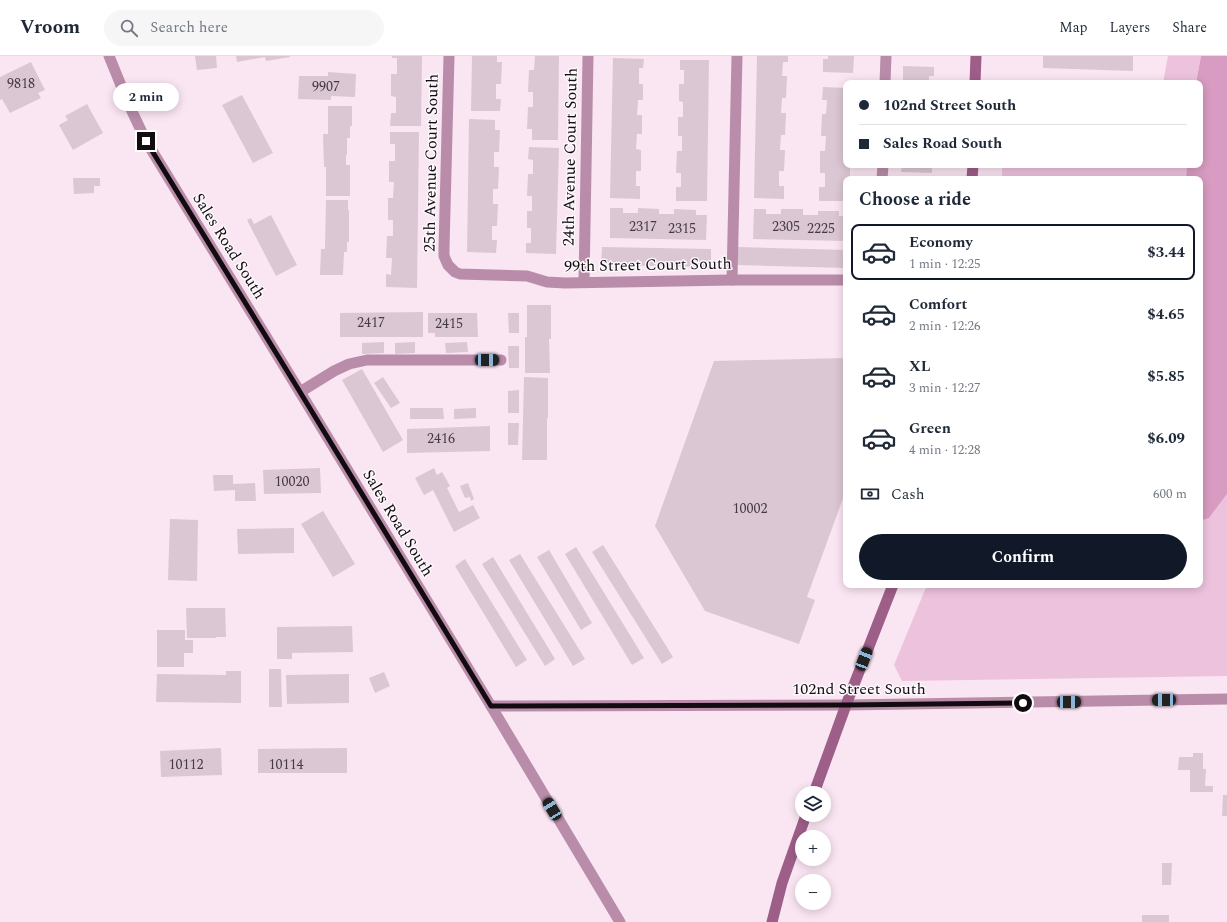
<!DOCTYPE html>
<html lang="en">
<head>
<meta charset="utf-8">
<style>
	:root { --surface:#fff; --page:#f6f6f7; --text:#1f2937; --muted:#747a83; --line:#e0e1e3; --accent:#111827 }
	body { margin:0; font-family:Spectral,serif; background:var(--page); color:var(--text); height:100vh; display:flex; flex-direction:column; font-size:15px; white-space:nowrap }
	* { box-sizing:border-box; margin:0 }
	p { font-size:13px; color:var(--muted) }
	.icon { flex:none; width:22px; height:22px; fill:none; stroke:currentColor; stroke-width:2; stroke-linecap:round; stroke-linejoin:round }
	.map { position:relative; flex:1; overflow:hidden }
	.side { position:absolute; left:843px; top:120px; width:360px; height:412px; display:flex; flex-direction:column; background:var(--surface); border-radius:8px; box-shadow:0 2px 10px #0003 }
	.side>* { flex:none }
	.banner { position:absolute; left:843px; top:24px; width:360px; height:88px; border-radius:8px; box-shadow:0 2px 10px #0003; display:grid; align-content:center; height:88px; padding:0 16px; background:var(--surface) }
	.fabs { position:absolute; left:795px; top:730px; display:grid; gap:8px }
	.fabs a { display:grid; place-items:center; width:36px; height:36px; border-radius:50%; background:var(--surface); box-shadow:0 2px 10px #0003; font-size:20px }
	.end { position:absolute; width:18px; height:18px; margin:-9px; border:5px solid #120c10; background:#fff; box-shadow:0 0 0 2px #fff }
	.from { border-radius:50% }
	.bubble { position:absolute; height:28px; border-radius:14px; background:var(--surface); box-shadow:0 2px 10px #0003; font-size:13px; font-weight:700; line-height:28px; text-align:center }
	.car { position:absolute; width:12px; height:24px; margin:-12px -6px; border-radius:5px; box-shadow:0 0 3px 1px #0007; background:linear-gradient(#222 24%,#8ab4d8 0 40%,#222 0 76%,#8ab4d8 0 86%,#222 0) }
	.banner b { display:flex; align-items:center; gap:14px; height:38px; font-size:15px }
	.banner b+b { border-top:1px solid var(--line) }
	.banner i { width:10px; height:10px; background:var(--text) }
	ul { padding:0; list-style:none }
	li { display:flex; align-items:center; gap:12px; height:56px; margin:0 8px 6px; padding:0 8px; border:2px solid transparent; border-radius:8px }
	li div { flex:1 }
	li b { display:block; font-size:15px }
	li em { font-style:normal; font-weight:700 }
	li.current { border-color:var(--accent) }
	li>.icon { width:36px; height:36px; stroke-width:1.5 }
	h2 { padding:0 16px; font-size:18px; line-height:48px }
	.pay { display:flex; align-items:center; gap:10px; height:44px; padding:0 16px; font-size:15px }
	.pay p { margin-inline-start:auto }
	.action { display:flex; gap:8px; margin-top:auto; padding:8px 16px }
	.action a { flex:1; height:46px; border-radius:24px; background:var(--accent); color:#fff; font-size:16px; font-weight:700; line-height:46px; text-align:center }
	header { display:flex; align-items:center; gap:24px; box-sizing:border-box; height:56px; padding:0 20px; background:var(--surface); border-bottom:1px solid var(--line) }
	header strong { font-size:19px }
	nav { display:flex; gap:22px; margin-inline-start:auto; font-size:14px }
	.search { width:280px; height:36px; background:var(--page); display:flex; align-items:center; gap:10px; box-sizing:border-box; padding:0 14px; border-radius:22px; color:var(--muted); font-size:15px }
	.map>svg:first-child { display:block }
	.green { fill:#edc2dd }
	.water { fill:#d89cc2 }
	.building { fill:#dbc7d3 }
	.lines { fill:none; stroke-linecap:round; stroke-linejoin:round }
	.minor { stroke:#b98da9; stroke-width:11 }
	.tertiary { stroke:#b98da9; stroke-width:11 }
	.secondary { stroke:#9d5e88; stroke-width:11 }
	.route { stroke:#120c10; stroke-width:5 }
	.labels { text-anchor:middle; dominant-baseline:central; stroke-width:3; stroke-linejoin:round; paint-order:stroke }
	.number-label { font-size:14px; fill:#443b41 }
	.street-label { font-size:16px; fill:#120c10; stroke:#fcf8fb }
</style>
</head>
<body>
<header>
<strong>Vroom</strong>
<div class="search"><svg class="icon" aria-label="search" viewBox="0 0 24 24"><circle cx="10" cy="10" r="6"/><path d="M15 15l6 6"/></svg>Search here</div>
<nav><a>Map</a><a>Layers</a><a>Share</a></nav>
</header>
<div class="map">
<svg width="1227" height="866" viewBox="0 0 1227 866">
	<rect width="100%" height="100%" fill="#fae5f2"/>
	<g class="green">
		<path d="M1168 0H1201L1196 27H1163Z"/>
		<path d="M1002 109H1187L1186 123H1002Z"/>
		<path d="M1227 438V620L902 625 894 609 927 529H1200V465L1209 462Z"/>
	</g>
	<path class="water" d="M1201 0H1227V438L1209 462 1200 465V123H1186L1187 109H1200V27H1196Z"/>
	<g class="building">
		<path d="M195 0H216L217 12 197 14Z"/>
		<path d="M236 0H290V1L266 5 265 1 237 6Z"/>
		<path d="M392 0H422L421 70H390L391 57H396V41L391 40V18H397V2H392Z"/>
		<path d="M472 0H497V6H502L501 28H496V43H501L500 55H471Z"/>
		<path d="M535 0H559L558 84H532V73H527L528 51H533V36H528L529 14H534Z"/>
		<path d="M757 0H788V6H783L782 20H787L786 42H782L781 57H786L785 79H781L780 94H785L784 115H779V130H784V143L754 142Z"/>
		<path d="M828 0H854L853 17 823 16V3H828Z"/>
		<path d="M1043 0H1133V15L1043 12Z"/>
		<path d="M613 2 644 3 643 12H639V28H643V44H638L637 59H642V78H637L636 93 641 94V115H636V130H640V143L610 142Z"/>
		<path d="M680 4H709L707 145H676V131H681V117H676L677 95H682V80H678V61H683V46L679 45V28H684V14H680Z"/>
		<path d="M31 6 45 34 38 37 41 42 10 57 2 43 0 44V21Z"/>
		<path d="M903 10 934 11V20H929V27H903Z"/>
		<path d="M328 16 356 18 355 41 331 40V44L298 43 299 20H328Z"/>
		<path d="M823 31 846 32V109H850V123H846V145H819V131H825V117H820V95H825L826 80H821L822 58H826L827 44H822Z"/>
		<path d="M242 39 273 97 253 107 222 49Z"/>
		<path d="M87 48 103 77 73 94 59 69 68 64 65 60Z"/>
		<path d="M328 50H352V70H350V82H347V99H346V109H350V140H326V111H324L323 78H328Z"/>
		<path d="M469 63 495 64V74H500L499 96H494V111H499L498 133H493V148H498L497 170H492V184H497L496 197 467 196Z"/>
		<path d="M390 76H419L417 232 386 231V218L391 219 392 202H386L387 180H393V164H388V142H393L394 126H389V105H395V88H390Z"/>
		<path d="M529 91 559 92 556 198 526 197V187H531V172H527V155H532V140H527L528 118H533V104L528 103Z"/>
		<path d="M902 109H932V117L901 116Z"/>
		<path d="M73 122H100V130H94V137L74 138Z"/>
		<path d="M326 144H348V154H349V186H347V196H344L343 219H320L321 193H325Z"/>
		<path d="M610 152H623V157H638V152L659 153V158H674V153L696 154V159H707L706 184 610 182Z"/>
		<path d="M754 153H766V158H781V153H803V159H818V155H839V160H846V185L753 183Z"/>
		<path d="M271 159 297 209 276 220 247 164 251 162 254 168Z"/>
		<path d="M602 191 711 193V211L601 209Z"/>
		<path d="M738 191 846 194V212L738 209Z"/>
		<path d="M527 249H551V283H549L550 317H525V281H527Z"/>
		<path d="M423 256V281H340V257Z"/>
		<path d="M428 257H477L478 281H435V277H428Z"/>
		<path d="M508 257H519V277H509Z"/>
		<path d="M384 286V297L362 298V287Z"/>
		<path d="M415 286V297L395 298V287Z"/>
		<path d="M467 286 468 296 446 297 445 287Z"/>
		<path d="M508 290H519V312H509Z"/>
		<path d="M846 302V434L807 541 815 544 799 588 705 555 655 470 714 305Z"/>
		<path d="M362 313 403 384 383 396 342 324Z"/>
		<path d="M383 321 400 347 391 352 374 327Z"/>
		<path d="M524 321 548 322V362H547V404H522Z"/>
		<path d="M519 334V357H508V335Z"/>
		<path d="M410 352H443L444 363H410Z"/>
		<path d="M476 352V362L454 363V353Z"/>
		<path d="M508 367H519L518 389H508Z"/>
		<path d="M490 370V395L407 397V373Z"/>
		<path d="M320 412 321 437 264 438 263 414Z"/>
		<path d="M434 412 437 419 442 416 450 430 447 432 459 456 473 449 480 462 454 476 433 434 424 439 415 422Z"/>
		<path d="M213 419H233V428L255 427 256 445H235V434L214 435Z"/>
		<path d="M468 427 474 443 471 445 470 441 465 442 460 430Z"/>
		<path d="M323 455 355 508 333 521 301 468Z"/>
		<path d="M170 463 198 464 197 525 168 524Z"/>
		<path d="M294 472V497L238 498 237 473Z"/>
		<path d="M603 489 673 601 662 608 592 496Z"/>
		<path d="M576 491 644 602 632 609 565 498Z"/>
		<path d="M549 494 592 567 581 574 537 501Z"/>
		<path d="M520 498 585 603 573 610 509 504Z"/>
		<path d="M493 501 555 603 545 610 482 508Z"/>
		<path d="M465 503 527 604 516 611 455 510Z"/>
		<path d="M186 552H225L226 581H216V582H187Z"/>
		<path d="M352 570 353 596 292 597V603H277V571Z"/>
		<path d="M157 574H185V584H193V597H184V611H157Z"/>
		<path d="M269 613H281L282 651H269Z"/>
		<path d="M226 615H241V647L156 646 157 618 226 619Z"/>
		<path d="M384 616 390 630 375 637 369 622Z"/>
		<path d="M349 618V647L287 648 286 619Z"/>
		<path d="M221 692 222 719 161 721 160 695Z"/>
		<path d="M347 692V717H258V693Z"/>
		<path d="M1193 697H1203V713H1206L1205 730H1213V736H1190V714H1178L1179 701H1193Z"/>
		<path d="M1223 739H1227V760H1222Z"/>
		<path d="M1162 807H1172L1171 829H1162Z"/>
		<rect x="1142" y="859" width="27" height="7"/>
	</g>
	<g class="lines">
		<g class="minor">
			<path d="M449 0 444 192V200L448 209 455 216 460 218 527 220 547 226 565 227 732 224H846"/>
			<path d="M885 27 886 0"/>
			<path d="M882 123 883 109"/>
			<path d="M732 224 737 0"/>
			<path d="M584 226 588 0"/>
			<path d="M300 336 334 315 349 308 367 304H501"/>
			<path d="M491 650 620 866"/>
		</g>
		<path class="tertiary" d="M109 0 129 49 146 85 300 336 491 650 846 649 1227 643"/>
		<g class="secondary">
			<path d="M975 27 976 0"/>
			<path d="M972 123 973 109"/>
			<path d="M814 737 846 649 893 529"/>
			<path d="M772 866 782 827 806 759"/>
		</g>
	</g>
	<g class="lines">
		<path class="route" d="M146 85 300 336 491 650 846 649 1023 647"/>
	</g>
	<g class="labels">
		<g class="number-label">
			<text x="21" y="27">9818</text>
			<text x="326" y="30">9907</text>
			<text x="643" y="170">2317</text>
			<text x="786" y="170">2305</text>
			<text x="682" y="172">2315</text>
			<text x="821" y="172">2225</text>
			<text x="371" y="266">2417</text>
			<text x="449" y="267">2415</text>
			<text x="441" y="382">2416</text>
			<text x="292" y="425">10020</text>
			<text x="750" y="452">10002</text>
			<text x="186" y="708">10112</text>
			<text x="286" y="708">10114</text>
		</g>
		<g class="street-label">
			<text transform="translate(570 101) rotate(-89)">24th Avenue Court South</text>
			<text transform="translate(431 107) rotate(-89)">25th Avenue Court South</text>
			<text transform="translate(229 190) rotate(58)">Sales Road South</text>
			<text transform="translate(648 209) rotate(-1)">99th Street Court South</text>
			<text transform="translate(398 467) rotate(59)">Sales Road South</text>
			<text x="859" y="633">102nd Street South</text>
		</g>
	</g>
</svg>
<div class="fabs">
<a><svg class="icon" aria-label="layers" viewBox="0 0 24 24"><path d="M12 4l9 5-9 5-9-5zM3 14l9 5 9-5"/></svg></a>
<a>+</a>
<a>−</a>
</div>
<i class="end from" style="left:1023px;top:647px"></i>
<i class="end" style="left:146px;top:85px"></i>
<div class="bubble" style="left:113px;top:27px;width:66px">2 min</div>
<i class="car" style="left:487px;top:304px;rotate:90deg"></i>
<i class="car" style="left:864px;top:603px;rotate:21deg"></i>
<i class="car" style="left:1164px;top:644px;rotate:269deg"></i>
<i class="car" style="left:1069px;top:646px;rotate:89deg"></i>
<i class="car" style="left:552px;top:753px;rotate:329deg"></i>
<div class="banner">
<b><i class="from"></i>102nd Street South</b>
<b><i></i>Sales Road South</b>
</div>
<section class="side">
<h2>Choose a ride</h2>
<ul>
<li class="current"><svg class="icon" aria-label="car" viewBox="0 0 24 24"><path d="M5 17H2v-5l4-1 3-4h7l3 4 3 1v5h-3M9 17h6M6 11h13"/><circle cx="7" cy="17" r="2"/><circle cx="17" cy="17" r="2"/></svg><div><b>Economy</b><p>1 min · 12:25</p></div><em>$3.44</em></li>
<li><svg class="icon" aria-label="car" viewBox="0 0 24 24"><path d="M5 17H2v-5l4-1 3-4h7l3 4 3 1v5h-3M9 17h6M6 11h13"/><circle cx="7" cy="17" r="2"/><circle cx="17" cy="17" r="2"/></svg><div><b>Comfort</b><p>2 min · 12:26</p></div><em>$4.65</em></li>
<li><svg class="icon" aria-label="car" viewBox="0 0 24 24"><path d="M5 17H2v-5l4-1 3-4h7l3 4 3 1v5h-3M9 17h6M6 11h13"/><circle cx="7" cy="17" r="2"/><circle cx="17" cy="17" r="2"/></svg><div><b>XL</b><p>3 min · 12:27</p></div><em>$5.85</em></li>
<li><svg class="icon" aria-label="car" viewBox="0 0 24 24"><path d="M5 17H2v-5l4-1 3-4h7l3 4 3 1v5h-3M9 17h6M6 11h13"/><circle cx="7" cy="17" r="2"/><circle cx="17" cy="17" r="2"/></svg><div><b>Green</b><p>4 min · 12:28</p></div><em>$6.09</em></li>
</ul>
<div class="pay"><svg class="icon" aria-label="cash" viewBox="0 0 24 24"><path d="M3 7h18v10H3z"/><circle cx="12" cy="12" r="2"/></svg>Cash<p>600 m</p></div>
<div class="action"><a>Confirm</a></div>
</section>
</div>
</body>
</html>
